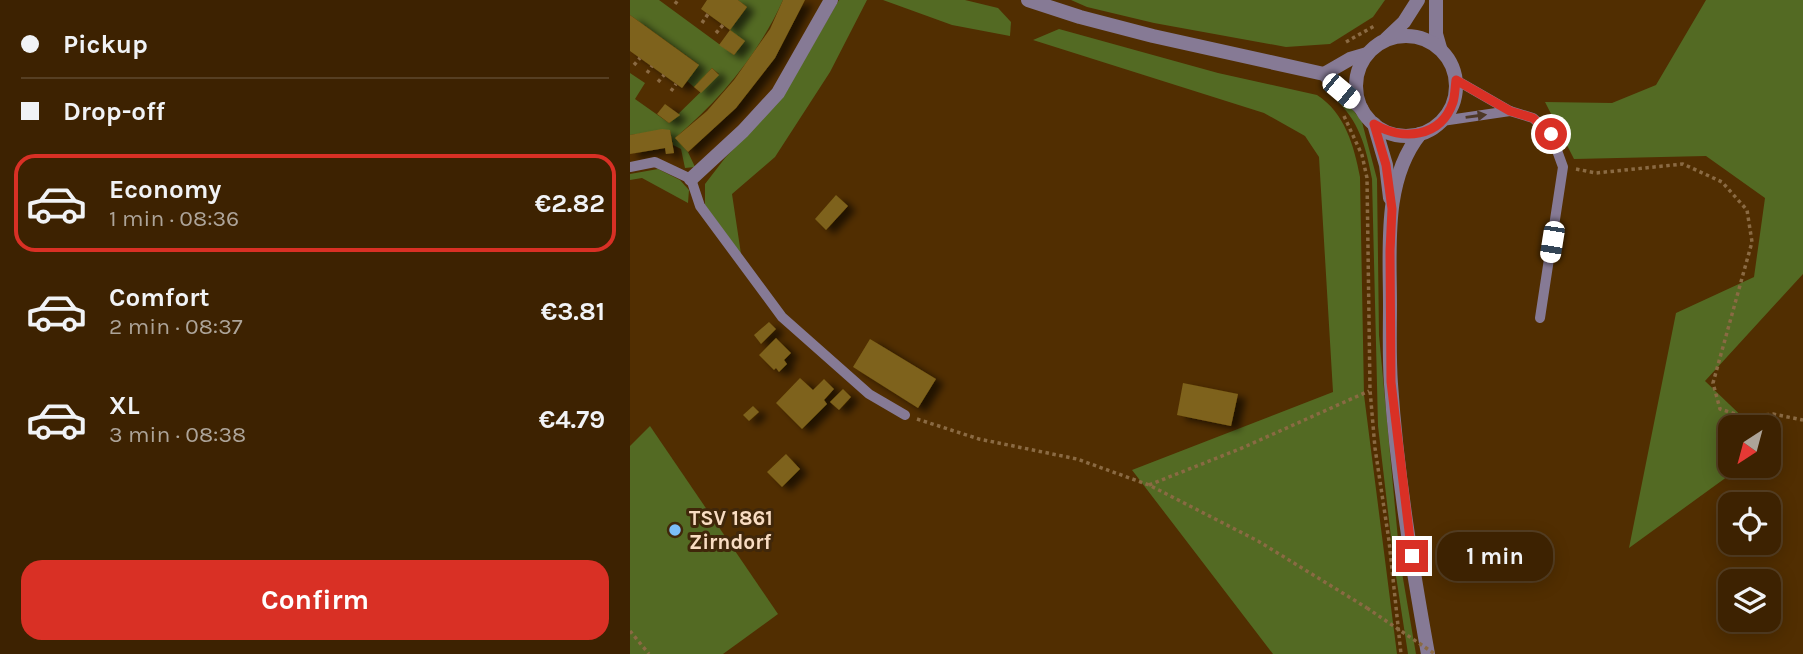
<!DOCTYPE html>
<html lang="en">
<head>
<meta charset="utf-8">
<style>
	:root { --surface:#3d2201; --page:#442a0b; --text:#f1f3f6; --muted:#ada499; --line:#563f23; --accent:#d93025 }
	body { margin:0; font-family:Karla,sans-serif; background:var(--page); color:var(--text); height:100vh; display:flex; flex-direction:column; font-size:26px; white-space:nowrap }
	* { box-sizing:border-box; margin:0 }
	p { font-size:23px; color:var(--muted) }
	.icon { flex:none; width:38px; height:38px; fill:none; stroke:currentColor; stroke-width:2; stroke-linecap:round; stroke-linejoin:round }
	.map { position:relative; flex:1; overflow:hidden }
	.sheet { display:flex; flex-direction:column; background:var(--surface); width:630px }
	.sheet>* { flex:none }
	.top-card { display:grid; align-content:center; height:154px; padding:0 21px; background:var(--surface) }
	.needle { width:46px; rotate:216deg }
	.buttons { position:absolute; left:1088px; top:415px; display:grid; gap:14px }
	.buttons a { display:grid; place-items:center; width:63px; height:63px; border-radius:14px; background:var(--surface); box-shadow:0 4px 18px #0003,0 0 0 2px var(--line); font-size:35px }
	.end { position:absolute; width:32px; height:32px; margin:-16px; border:9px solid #d93025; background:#fff; box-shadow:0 0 0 4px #fff }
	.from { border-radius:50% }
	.bubble { position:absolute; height:49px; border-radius:21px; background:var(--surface); box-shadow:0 4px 18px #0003,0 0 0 2px var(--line); font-size:23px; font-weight:700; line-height:49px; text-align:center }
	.car { position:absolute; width:21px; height:42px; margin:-21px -10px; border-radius:9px; box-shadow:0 0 5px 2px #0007; background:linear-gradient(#fff 24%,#345 0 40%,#fff 0 76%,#345 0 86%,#fff 0) }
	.top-card b { display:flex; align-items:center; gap:24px; height:66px; font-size:26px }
	.top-card b+b { border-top:2px solid var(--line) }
	.top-card i { width:18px; height:18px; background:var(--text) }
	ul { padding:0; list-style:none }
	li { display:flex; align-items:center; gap:21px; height:98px; margin:0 14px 10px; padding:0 7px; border:4px solid transparent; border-radius:21px }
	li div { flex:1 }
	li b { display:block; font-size:26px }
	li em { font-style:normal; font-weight:700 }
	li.active { border-color:var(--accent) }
	li>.icon { width:63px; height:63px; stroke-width:1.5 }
	.button { display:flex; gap:14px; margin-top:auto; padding:14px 21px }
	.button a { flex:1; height:80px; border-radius:21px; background:var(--accent); color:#fff; font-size:28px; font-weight:700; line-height:80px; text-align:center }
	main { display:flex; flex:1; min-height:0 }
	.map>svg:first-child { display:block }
	.green { fill:#536a23 }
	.building { fill:#7e621b; filter:url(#shadow) }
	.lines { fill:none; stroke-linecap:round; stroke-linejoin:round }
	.path { stroke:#8a6a43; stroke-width:3.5; stroke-dasharray:3.5 3.5; stroke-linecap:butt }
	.service { stroke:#867a95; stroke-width:10 }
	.minor { stroke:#867a95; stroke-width:14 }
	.tertiary { stroke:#867a95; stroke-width:14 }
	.path-bridge { stroke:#8a6a43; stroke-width:3.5; stroke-dasharray:3.5 3.5; stroke-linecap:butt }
	.oneway { fill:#4e3826 }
	.route { stroke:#d93025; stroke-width:9 }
	.poi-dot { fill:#7bbef8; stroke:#40270a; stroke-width:2.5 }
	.labels { text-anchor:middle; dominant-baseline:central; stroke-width:6; stroke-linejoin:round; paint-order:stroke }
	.poi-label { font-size:21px; font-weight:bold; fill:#f8dcc2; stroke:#40270a; text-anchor:start }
</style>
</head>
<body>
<main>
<section class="sheet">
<div class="top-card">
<b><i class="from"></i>Pickup</b>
<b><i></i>Drop-off</b>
</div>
<ul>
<li class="active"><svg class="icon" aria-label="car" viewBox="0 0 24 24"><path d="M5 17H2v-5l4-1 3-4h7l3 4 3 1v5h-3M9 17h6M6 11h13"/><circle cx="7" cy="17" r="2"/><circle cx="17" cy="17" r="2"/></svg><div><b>Economy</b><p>1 min · 08:36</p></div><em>€2.82</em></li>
<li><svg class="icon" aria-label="car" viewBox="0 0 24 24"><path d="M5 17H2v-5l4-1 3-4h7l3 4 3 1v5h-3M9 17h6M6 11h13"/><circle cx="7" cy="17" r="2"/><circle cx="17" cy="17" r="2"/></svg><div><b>Comfort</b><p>2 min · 08:37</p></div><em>€3.81</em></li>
<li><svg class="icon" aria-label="car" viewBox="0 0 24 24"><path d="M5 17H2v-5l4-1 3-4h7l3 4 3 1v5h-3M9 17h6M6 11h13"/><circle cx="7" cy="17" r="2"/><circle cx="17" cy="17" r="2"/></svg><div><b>XL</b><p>3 min · 08:38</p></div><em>€4.79</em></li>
</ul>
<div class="button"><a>Confirm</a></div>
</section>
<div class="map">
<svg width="1173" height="654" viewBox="0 0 1173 654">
	<defs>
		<filter id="shadow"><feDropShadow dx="8" dy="4.5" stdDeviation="3.5" flood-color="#0009"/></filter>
	</defs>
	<rect width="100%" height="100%" fill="#512e01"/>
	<g class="green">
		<path d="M0 0H29L104 55 114 41 100 30 117 7 108 0H153C128 55 91 99 45 138L58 152 65 167 55 168 51 149 43 145 40 130 0 135V73L15 83 5 99 39 123 89 74 82 68 64 87 57 81 68 64 0 15Z"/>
		<path d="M209 0H237L200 72 145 157 102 194 111 254 75 205V184L95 158 152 98Z"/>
		<path d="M253 0H335L368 8 381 22 380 36 322 25Z"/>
		<path d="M441 0H755L743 17 700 44 656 47 524 23 457 7Z"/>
		<path d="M1076 0H1173V274L1075 381 1123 427H1101V466H1112L999 548 1046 313 1124 277 1135 198 1076 156 944 159 915 102 982 103 1026 85Z"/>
		<path d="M429 29 588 73 687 95C715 113 724 146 730 177L734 395 767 654H643L502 470 703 392 689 157 675 136 634 113 403 40Z"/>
		<path d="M705 94 720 106 732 122 747 179 749 335 770 561 786 654H778L764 563 748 426 742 179C736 147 729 120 704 98Z"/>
		<path d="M28 169 50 180 59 190 58 203 12 178 0 180V174Z"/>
		<path d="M20 426 148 614 93 654H0V446Z"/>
	</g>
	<g class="building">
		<path d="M77 0H108L117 7 100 30 115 41 104 55 89 45 100 30 71 9Z"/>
		<path d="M153 0H175L145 58 106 108 58 152 45 138 77 111 104 80 140 29Z"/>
		<path d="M0 15 69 65 52 88 0 51Z"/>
		<path d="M82 68 89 75 71 93 64 87Z"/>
		<path d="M35 104 50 115 39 123 27 114Z"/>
		<path d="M32 129 40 130 44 153 36 154 35 148 0 154V135Z"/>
		<path d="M206 195 218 206 196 230 185 219Z"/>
		<path d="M139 322 146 329 131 344 124 335Z"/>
		<path d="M146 338 161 353 154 360 157 364 149 372 146 368 144 370 129 355Z"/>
		<path d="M240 339 306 379 288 408 223 367Z"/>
		<path d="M170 378 183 390 194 379 204 389 194 400 197 404 172 429 146 403Z"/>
		<path d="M553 383 608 394 601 426 547 415Z"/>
		<path d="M213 389 221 397 209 410 200 402Z"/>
		<path d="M123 406 129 412 119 421 113 415Z"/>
		<path d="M156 454 170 469 152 487 137 472Z"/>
	</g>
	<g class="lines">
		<g class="path">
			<path d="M45 4 48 0"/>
			<path d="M72 23 78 14"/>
			<path d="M86 33 93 25"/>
			<path d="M716 42 746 25"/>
			<path d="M4 65 10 58"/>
			<path d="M17 73 22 66"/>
			<path d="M28 82 34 75"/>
			<path d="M41 91 46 84"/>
			<path d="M714 116 732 155 737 178 740 390 745 448 759 541 771 654"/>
			<path d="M946 169 966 173 1053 164 1092 182 1117 210 1122 242 1083 383 1090 409 1115 417 1143 414 1173 420"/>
			<path d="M287 419 349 439 447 459 519 485 628 541 737 608"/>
			<path d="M519 485 612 448 739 391"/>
			<path d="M0 631 19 654"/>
		</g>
		<g class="service">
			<path d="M826 80 880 111 903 118 921 134 933 167 910 318"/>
			<path d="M812 121 880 111"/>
			<path d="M0 167 25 162 61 179 70 206 152 317 239 394 275 415"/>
		</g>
		<g class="minor">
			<path d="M398 0 450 17 523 36 694 74 731 108"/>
			<path d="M694 74 720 59 737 54"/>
			<path d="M61 179 113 131 148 93 201 0"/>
		</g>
		<g class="tertiary">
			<path d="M806 0V34L810 48"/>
			<circle cx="776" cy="86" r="50"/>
			<path d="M756 39 774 22 788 0"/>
			<path d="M744 124 756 165 760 198"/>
			<path d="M790 134C753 180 760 247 760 304 760 330 759 357 761 384 767 474 782 565 798 654"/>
		</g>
		<path class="path-bridge" d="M737 608 805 654"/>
	</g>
	<defs><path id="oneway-solid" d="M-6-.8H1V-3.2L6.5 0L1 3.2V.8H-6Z" transform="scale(1.75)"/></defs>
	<use class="oneway" href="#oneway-solid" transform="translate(846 116) rotate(-8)"/>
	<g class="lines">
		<path class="route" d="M782 556 761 382 760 251 762 209 756 165 744 124C772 141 811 138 823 102 825 96 825 87 826 80L880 111 903 118 921 134"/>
	</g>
	<circle class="poi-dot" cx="45" cy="530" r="7"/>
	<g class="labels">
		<g class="poi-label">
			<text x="59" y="518">TSV 1861<tspan x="59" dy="24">Zirndorf</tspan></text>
		</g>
	</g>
</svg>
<div class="buttons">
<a><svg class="needle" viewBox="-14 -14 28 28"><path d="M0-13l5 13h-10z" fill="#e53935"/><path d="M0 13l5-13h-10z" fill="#ada499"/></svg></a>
<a><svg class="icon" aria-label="locate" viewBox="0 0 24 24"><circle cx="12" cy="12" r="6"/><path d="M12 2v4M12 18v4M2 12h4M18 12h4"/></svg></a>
<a><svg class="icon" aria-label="layers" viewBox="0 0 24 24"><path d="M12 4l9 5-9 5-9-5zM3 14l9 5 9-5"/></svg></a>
</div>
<i class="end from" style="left:921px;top:134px"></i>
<i class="end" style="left:782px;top:556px"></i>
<div class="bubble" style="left:807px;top:532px;width:116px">1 min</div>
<i class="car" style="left:711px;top:91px;rotate:130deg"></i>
<i class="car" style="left:922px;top:242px;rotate:189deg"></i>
</div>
</main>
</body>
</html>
